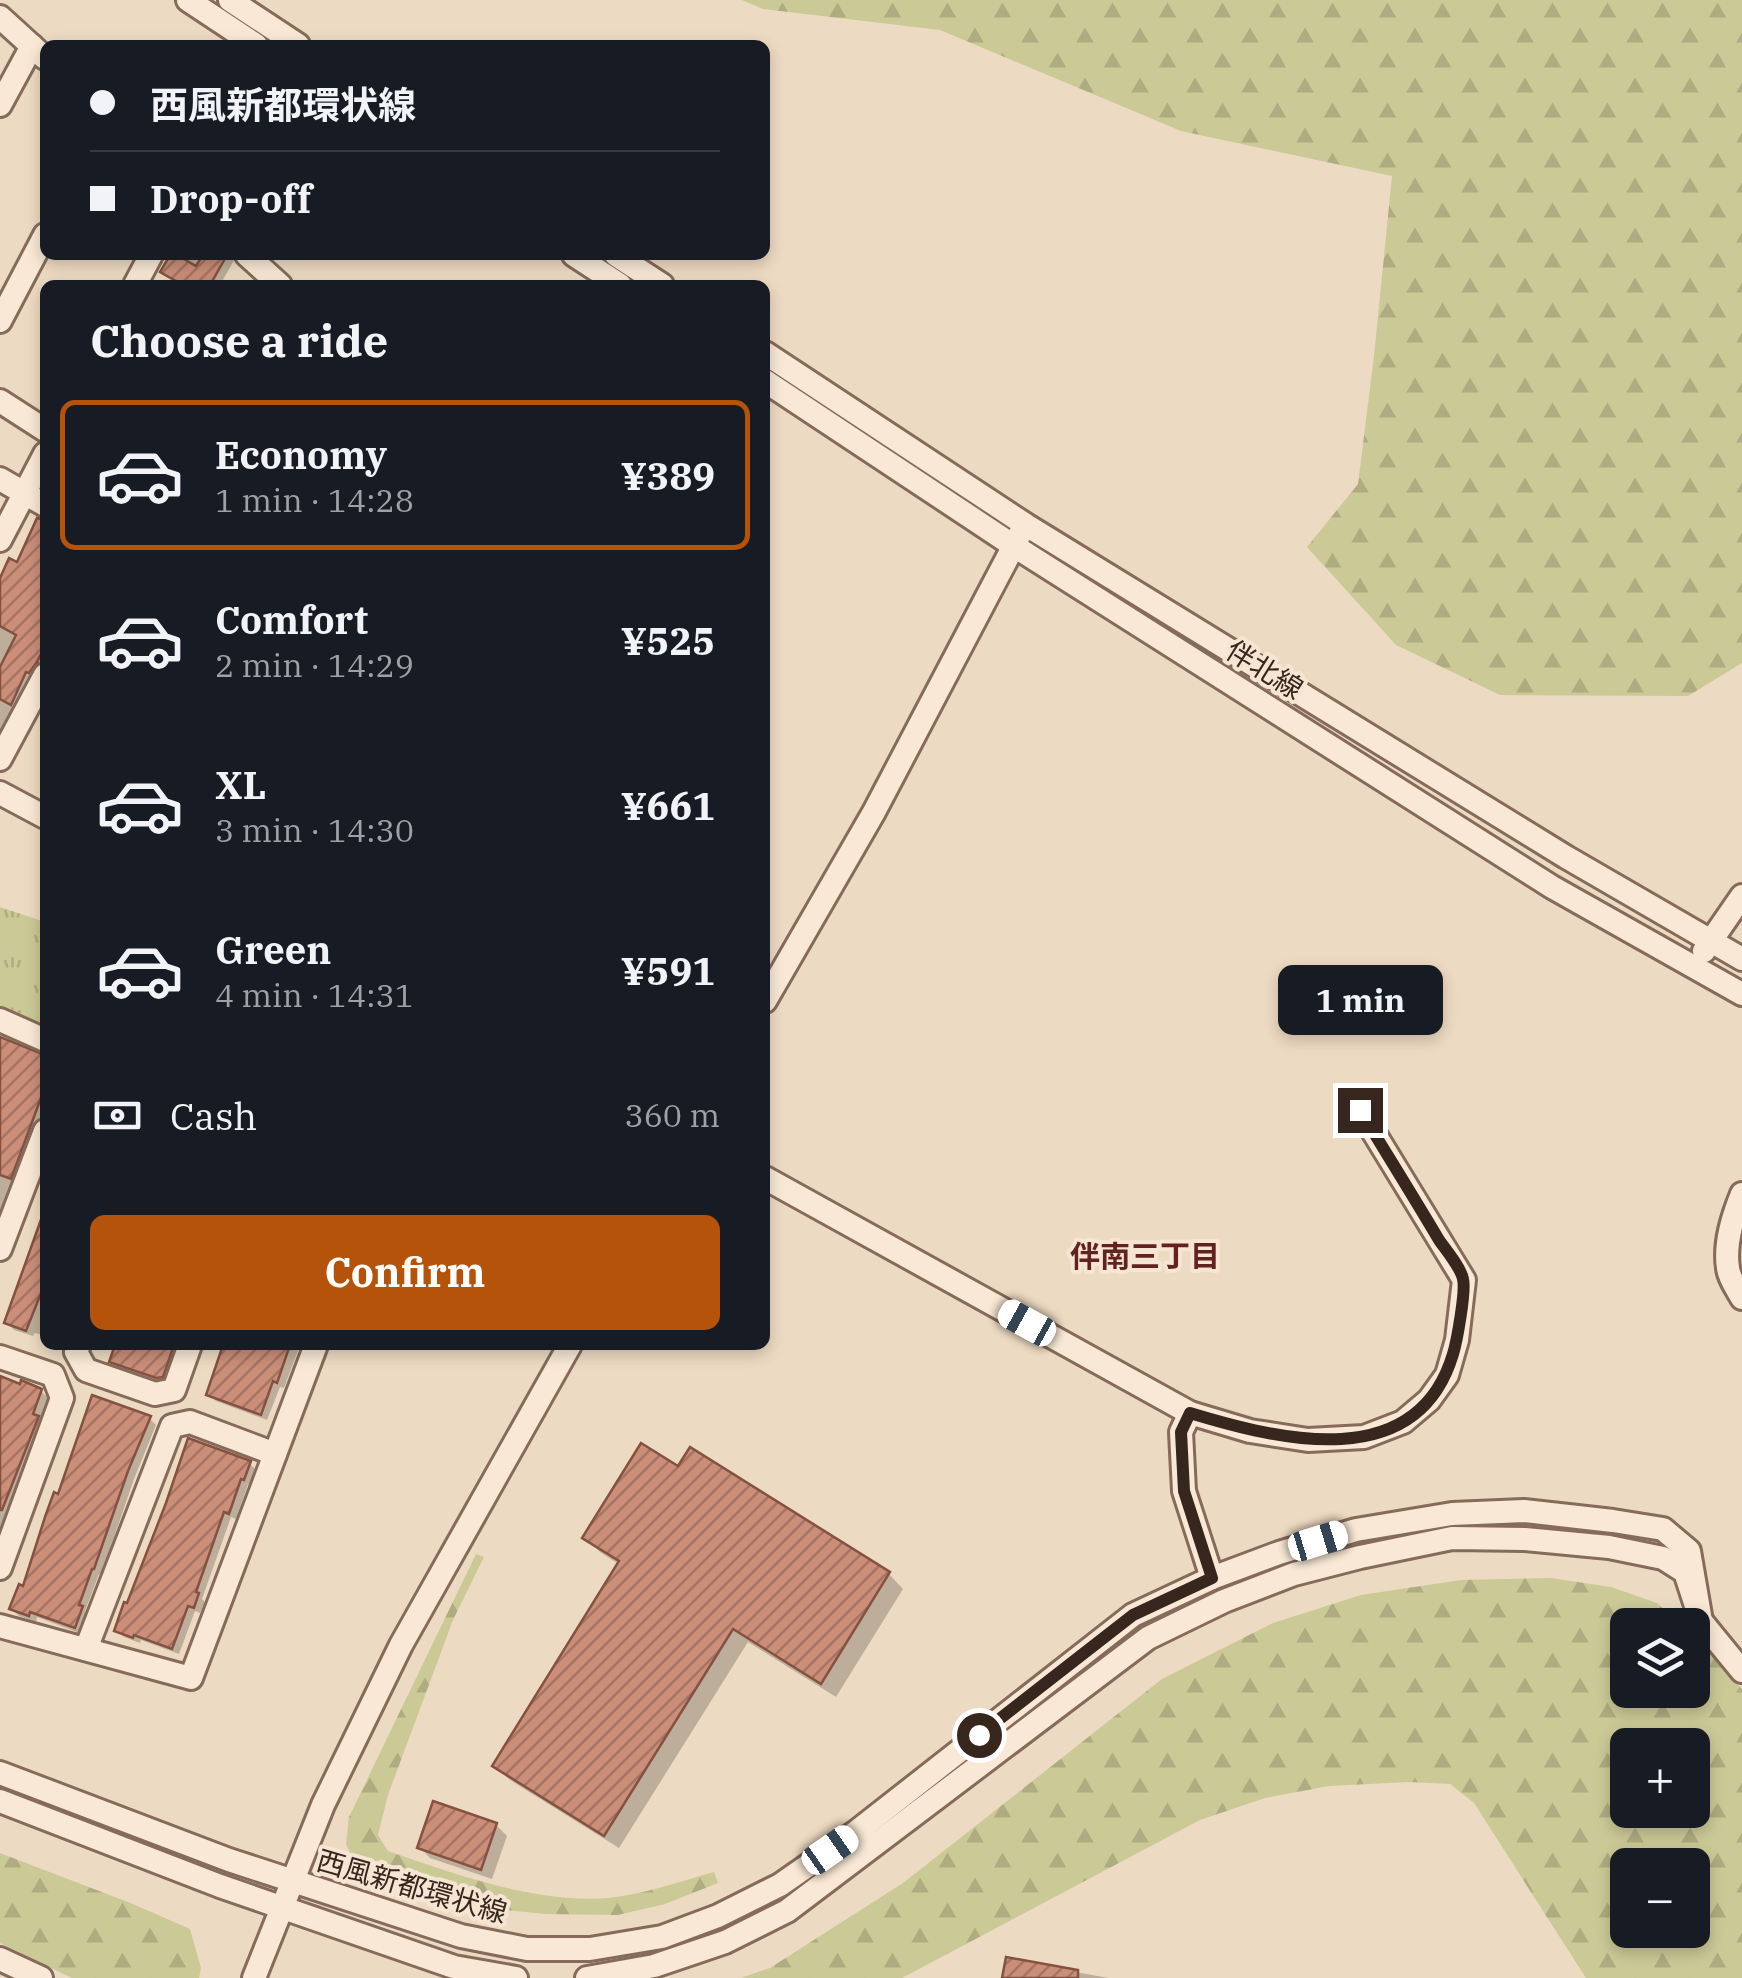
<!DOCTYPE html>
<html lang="en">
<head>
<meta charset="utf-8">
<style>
	:root { --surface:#171b24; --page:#242831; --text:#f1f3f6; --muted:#9ea1a6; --line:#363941; --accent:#b45309 }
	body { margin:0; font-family:"IBM Plex Serif","Noto Sans JP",serif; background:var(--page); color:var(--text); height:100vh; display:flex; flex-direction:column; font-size:38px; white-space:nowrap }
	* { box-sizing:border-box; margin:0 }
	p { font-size:32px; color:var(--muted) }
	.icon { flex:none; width:55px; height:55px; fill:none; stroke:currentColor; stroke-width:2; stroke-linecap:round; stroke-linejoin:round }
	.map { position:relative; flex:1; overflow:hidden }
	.side { position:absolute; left:40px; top:280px; width:730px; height:1070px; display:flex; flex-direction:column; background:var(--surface); border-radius:15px; box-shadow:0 5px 15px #0003 }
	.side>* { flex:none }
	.hud { position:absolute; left:40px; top:40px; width:730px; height:220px; border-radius:15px; box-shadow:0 5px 15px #0003; display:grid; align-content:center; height:220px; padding:0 50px; background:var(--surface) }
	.tools { position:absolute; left:1610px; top:1608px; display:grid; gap:20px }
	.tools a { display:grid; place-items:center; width:100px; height:100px; border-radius:15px; background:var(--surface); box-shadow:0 5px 15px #0003; font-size:50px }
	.end { position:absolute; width:45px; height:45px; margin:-22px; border:12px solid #37261e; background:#fff; box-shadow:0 0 0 5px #fff }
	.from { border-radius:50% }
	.bubble { position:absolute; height:70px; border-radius:15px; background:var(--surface); box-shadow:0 5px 15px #0003; font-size:32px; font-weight:700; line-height:70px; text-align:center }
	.car { position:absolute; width:30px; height:60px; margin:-30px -15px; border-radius:12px; box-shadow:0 0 8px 2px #0007; background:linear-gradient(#fff 24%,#345 0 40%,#fff 0 76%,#345 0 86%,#fff 0) }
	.hud b { display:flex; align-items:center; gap:35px; height:95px; font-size:38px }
	.hud b+b { border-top:2px solid var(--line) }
	.hud i { width:25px; height:25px; background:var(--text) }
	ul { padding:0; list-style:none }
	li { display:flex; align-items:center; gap:30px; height:150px; margin:0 20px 15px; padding:0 30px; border:5px solid transparent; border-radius:15px }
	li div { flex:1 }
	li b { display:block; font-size:38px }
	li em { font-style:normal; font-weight:700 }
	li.current { border-color:var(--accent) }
	li>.icon { width:90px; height:90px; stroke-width:1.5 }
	h2 { padding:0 50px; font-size:45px; line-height:120px }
	.pay { display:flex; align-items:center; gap:25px; height:110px; padding:0 50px; font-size:38px }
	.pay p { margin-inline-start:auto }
	.action { display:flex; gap:20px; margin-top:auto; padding:20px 50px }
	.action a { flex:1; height:115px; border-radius:15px; background:var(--accent); color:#fff; font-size:40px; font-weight:700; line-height:115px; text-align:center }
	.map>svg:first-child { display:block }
	.grass { fill:url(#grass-tufts) }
	.forest { fill:url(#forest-firs); fill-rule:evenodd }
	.shadow { fill:#0003 }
	.building { fill:url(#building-hatch); stroke:#855140; stroke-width:2.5 }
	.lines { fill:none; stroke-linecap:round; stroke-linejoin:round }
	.minor-casing { stroke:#866b5a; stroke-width:28 }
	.minor { stroke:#f8e8d5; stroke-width:22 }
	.route { stroke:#37261e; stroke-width:12 }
	.labels { text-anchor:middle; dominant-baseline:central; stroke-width:8; stroke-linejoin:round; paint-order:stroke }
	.street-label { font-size:28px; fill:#37261e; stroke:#f5e5d2 }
	.neighbourhood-label { font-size:30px; font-weight:bold; fill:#62221e; stroke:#f5e5d2 }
</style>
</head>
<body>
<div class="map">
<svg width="1742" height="1978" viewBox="0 0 1742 1978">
	<defs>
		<pattern id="grass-tufts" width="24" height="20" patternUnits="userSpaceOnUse" patternTransform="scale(2.5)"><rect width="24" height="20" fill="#cbc996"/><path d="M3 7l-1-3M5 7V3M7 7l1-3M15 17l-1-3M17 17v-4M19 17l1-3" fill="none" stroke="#afac81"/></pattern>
		<pattern id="forest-firs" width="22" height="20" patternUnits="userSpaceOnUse" patternTransform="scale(2.5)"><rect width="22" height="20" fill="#cbc996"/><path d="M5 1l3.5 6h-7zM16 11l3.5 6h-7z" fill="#afac81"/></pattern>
		<pattern id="building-hatch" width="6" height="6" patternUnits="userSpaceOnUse" patternTransform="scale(2.5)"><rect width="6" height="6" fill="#ca8e79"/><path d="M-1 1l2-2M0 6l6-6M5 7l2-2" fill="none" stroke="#a57463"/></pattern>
	</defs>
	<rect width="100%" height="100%" fill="#eddac2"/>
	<path class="grass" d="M0 907 45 922V1037L0 1018Z"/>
	<g class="forest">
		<path d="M742 0H1742V663L1688 696 1500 695 1396 645 1307 547 1358 484 1374 356 1392 176 1181 131 940 30 763 9Z"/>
		<path d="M476 1554 484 1557 453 1620 388 1795 378 1835 388 1851C455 1874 536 1904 608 1898 644 1894 679 1882 714 1872L718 1883 665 1904 618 1915 545 1914 484 1908 388 1883 357 1867 346 1844 349 1817Z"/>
		<path d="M1551 1578 1611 1587 1657 1603 1681 1625H1628V1690H1692L1693 1635 1742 1689V1978H1586L1474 1803 1450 1784 1409 1782 1329 1786 1265 1798 1200 1820 902 1978H741L770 1968 903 1883 1162 1679 1273 1623 1361 1595 1461 1580ZM1628 1745H1692V1810H1628ZM1628 1865H1692V1930H1628Z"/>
		<path d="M0 1853 133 1904 190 1929 201 1968 199 1978H72L0 1943Z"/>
	</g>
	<g class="shadow">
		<path d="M172 255H234L236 257 220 285H182L163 272Z"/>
		<path d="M45 527V666L0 745V584L18 565Z"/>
		<path d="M0 1040 45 1056V1111L0 1229Z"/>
		<path d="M45 1217V1336L35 1333 33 1336 14 1330 7 1323Z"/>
		<path d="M117 1345H184L165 1384 118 1368 112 1361Z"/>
		<path d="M227 1345H300L284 1388 280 1387 267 1420 216 1401 209 1394Z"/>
		<path d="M0 1379 41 1391 48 1398 40 1420 45 1425 0 1541Z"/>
		<path d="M149 1418 156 1425 134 1479 101 1575 99 1574 85 1611 89 1615 82 1634 37 1617 36 1622 19 1616 12 1609 25 1589 60 1497Z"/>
		<path d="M249 1463 256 1470 251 1485 248 1484 236 1519 231 1517 202 1599 205 1602 200 1613 195 1611 179 1654 141 1640 140 1643 124 1637 117 1630Z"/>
		<path d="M679 1469 889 1574 903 1589 836 1697 748 1642 619 1848 510 1780 495 1765 620 1565 600 1552 585 1538Z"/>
		<path d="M496 1825 507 1836 492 1879 430 1858 420 1847Z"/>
		<path d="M1008 1960 1109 1978H1005Z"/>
	</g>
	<g class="building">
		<path d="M170 255H177L196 266 203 255H227L210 285H183L160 272Z"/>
		<path d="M37 518 45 520V646L37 662 29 673 26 672 11 705 0 699V667L16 635 0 626V578L9 558 17 562Z"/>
		<path d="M0 1037 45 1055V1087L11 1179 0 1175Z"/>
		<path d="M43 1214H45V1283L26 1331 4 1323Z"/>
		<path d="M115 1345H174L163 1377 156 1378 109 1362Z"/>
		<path d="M223 1345H290L277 1383 273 1381 261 1415 206 1395Z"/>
		<path d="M0 1376 20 1384 21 1380 42 1389 33 1414 39 1416 2 1510H0Z"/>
		<path d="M92 1395 151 1416 128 1471 94 1569H92L79 1605 83 1606 75 1628 30 1612 29 1616 9 1609 19 1584 23 1586 45 1517 54 1492 58 1494Z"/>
		<path d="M188 1438 251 1461 244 1480 241 1479 229 1514 224 1512 196 1592 199 1593 194 1608 188 1606 172 1649 134 1635 133 1638 114 1631 124 1602 127 1603 166 1503Z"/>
		<path d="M641 1443 678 1466 690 1447 890 1572 821 1684 733 1629 604 1836 492 1766 619 1561 582 1538Z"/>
		<path d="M433 1801 497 1823 481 1870 417 1848Z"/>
		<path d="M1006 1957 1078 1970V1978H1002Z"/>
	</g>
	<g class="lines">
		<defs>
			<g id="minor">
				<path d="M188 0 256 45"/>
				<path d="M230 0 298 45"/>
				<path d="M0 17 45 58"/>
				<path d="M0 105 32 46"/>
				<path d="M247 255 280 285"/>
				<path d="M574 255 620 285"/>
				<path d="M616 255 662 285"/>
				<path d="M135 285 151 255"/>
				<path d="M0 321 45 235"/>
				<path d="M765 353 1026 525 1566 857 1742 959"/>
				<path d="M765 381 1014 546 1552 887 1742 994"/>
				<path d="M0 401 45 430"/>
				<path d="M0 479 45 505"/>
				<path d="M0 540 45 454"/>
				<path d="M0 759 45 675"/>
				<path d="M0 793 45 817"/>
				<path d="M1704 951 1742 896"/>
				<path d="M765 1001 874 812 1021 532"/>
				<path d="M0 1020 45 1040"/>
				<path d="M765 1178 1190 1413 1250 1431 1308 1440 1364 1437 1403 1422 1429 1400 1447 1375 1457 1340 1464 1280 1360 1110"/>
				<path d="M1742 1194C1733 1216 1724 1243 1728 1268 1729 1278 1737 1289 1742 1298"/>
				<path d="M0 1249 45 1131"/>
				<path d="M79 1345 76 1352 86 1370 155 1394 174 1390 190 1345"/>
				<path d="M0 1357 53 1375 62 1398 0 1568"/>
				<path d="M1190 1413 1181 1432 1184 1491 1212 1578"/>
				<path d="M0 1626 191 1678 316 1345"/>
				<path d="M86 1649 172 1426 190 1422 275 1454"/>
				<path d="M0 1773 229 1860 461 1936 527 1949H590L662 1937 718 1916 780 1885 856 1832 1133 1615 1212 1578 1279 1553 1356 1530 1452 1514 1524 1511 1613 1521 1663 1529 1689 1551 1701 1621"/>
				<path d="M0 1801 220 1886 454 1967 516 1978"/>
				<path d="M0 1959 41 1978"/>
				<path d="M254 1978 323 1805 401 1645 570 1345"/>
				<path d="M587 1978 654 1966 725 1942 787 1911 1148 1638 1224 1601 1294 1574 1360 1557 1452 1538 1525 1539 1609 1547 1663 1558 1685 1572 1701 1621 1742 1671"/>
			</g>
		</defs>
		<use href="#minor" class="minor-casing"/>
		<use href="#minor" class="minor"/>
	</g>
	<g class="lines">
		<path class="route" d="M979 1735 1133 1615 1212 1578 1184 1491 1181 1432 1190 1413C1279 1440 1417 1475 1453 1354 1457 1341 1466 1291 1463 1279 1461 1268 1446 1250 1439 1240 1413 1196 1386 1153 1360 1110"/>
	</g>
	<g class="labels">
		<g class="street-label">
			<text transform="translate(1265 669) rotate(32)">伴北線</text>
			<text transform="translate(412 1886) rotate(16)">西風新都環状線</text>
		</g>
		<g class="neighbourhood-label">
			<text x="1145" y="1255">伴南三丁目</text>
		</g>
	</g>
</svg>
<div class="tools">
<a><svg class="icon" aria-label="layers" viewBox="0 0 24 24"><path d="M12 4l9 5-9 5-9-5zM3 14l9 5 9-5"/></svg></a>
<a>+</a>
<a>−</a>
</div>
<i class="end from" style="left:979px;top:1735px"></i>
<i class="end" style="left:1360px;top:1110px"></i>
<div class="bubble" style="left:1278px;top:965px;width:165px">1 min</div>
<i class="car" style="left:1027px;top:1323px;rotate:299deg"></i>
<i class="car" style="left:1318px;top:1541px;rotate:73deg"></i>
<i class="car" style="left:830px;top:1850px;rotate:55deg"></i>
<div class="hud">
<b><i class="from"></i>西風新都環状線</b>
<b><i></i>Drop-off</b>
</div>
<section class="side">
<h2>Choose a ride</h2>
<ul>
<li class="current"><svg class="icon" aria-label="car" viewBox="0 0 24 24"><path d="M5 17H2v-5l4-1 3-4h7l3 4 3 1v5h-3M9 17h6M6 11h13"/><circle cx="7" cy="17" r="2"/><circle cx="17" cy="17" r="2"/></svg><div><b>Economy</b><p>1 min · 14:28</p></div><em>¥389</em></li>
<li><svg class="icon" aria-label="car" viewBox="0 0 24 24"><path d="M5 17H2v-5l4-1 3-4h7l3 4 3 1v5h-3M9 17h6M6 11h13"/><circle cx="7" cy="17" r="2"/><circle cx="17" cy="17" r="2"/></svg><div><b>Comfort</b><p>2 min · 14:29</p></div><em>¥525</em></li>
<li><svg class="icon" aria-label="car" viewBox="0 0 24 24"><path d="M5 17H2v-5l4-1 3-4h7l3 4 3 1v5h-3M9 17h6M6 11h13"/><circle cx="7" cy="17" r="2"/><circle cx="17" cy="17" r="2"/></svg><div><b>XL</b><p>3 min · 14:30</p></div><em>¥661</em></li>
<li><svg class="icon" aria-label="car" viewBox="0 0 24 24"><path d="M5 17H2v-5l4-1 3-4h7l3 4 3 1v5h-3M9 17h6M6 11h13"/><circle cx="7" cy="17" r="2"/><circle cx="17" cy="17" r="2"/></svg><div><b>Green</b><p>4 min · 14:31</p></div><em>¥591</em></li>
</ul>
<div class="pay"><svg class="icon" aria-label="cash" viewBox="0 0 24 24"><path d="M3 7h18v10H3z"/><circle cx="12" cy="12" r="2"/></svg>Cash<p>360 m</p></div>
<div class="action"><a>Confirm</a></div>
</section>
</div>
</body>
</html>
